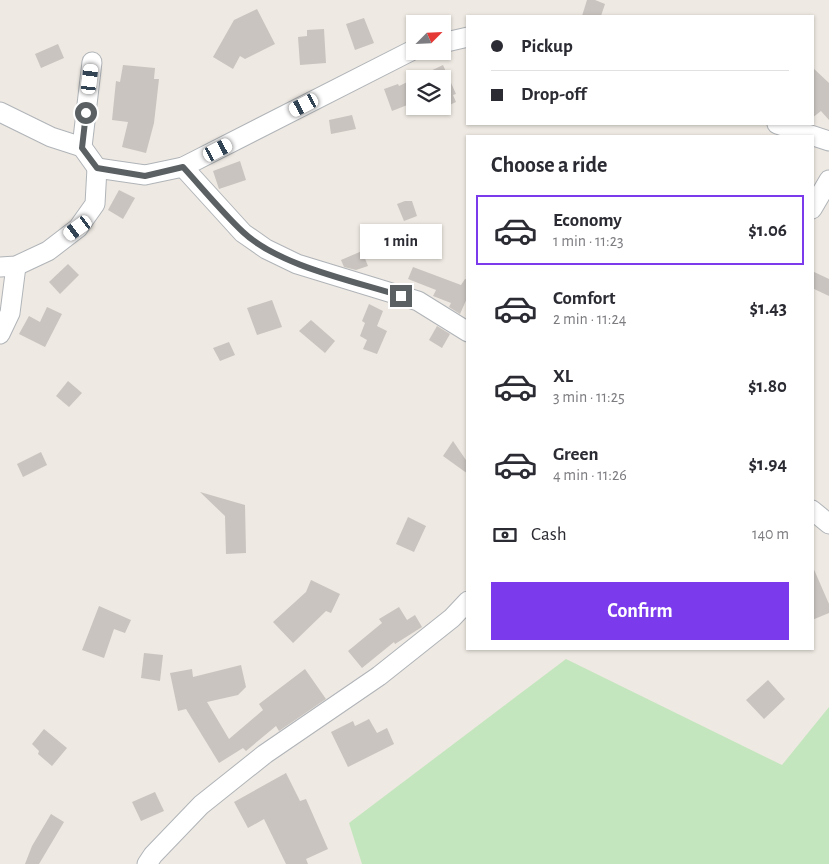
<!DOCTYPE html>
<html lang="en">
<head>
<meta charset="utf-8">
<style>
	:root { --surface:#fff; --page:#f2f2f3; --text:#2b2b33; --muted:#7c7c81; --line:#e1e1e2; --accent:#7c3aed }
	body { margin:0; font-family:"Alegreya Sans",sans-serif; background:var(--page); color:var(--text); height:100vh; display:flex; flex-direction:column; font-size:19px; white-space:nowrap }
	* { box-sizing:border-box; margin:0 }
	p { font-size:16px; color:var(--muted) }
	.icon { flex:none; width:28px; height:28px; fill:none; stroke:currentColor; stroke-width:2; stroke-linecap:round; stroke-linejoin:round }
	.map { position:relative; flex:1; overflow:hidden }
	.drawer { position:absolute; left:466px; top:135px; width:348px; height:515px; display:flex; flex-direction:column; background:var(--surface); border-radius:0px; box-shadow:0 1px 4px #0004 }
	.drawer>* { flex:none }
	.hud { position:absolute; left:466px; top:15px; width:348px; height:110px; border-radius:0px; box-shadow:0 1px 4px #0004; display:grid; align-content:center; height:110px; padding:0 25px; background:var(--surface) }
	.needle { width:32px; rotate:66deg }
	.fabs { position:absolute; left:406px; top:15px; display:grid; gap:10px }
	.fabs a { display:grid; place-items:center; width:45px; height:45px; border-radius:0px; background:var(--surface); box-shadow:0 1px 4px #0004; font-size:25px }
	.end { position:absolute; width:22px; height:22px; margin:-11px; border:6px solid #5b6063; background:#fff; box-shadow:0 0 0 2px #fff }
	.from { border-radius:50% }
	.bubble { position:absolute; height:35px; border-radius:0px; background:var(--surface); box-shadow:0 1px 4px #0004; font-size:16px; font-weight:700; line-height:35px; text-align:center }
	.car { position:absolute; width:15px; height:30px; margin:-15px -8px; border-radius:6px; box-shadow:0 0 4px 1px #0007; background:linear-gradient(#fff 24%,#345 0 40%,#fff 0 76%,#345 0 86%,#fff 0) }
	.hud b { display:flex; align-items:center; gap:18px; height:48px; font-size:19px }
	.hud b+b { border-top:1px solid var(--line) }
	.hud i { width:12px; height:12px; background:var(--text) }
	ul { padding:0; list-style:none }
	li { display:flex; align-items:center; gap:15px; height:70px; margin:0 10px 8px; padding:0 15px; border:2px solid transparent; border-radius:0px }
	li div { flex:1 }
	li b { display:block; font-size:19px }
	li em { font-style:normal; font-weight:700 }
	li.active { border-color:var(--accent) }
	li>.icon { width:45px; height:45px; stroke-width:1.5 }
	h2 { padding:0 25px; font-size:22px; line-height:60px }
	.pay { display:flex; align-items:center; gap:12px; height:55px; padding:0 25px; font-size:19px }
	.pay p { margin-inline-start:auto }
	.cta { display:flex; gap:10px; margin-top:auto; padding:10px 25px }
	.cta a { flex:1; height:58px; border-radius:0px; background:var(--accent); color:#fff; font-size:20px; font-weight:700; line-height:58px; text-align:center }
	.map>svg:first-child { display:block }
	.green { fill:#c4e6be }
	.building { fill:#c9c4bf }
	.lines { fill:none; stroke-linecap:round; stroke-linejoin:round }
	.minor-casing { stroke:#b0b4b8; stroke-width:21 }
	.minor { stroke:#fff; stroke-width:19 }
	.route { stroke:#5b6063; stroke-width:6 }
</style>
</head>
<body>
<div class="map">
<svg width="829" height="864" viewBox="0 0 829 864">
	<rect width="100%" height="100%" fill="#eee9e2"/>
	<path class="green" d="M566 659 782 765 829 707V864H362L349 823Z"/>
	<g class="building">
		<path d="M587 0H595L605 4 601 16H582Z"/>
		<path d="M257 9 275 44 245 59 240 56 233 69 213 57 234 20Z"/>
		<path d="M364 18 374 43 355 50 346 24Z"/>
		<path d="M324 29 326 63 300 65 298 37 307 36V30Z"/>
		<path d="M58 44 64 58 41 68 35 54Z"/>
		<path d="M123 65 155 68 154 79H159L154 123 146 153 122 147 128 122 112 120 116 81 120 82Z"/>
		<path d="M443 65 456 94 453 95 456 102 429 115 425 106H442V79H415V102L392 111 384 89 398 84 399 86Z"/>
		<path d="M812 67 829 83V120L821 111 812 118Z"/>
		<path d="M352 115 356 129 331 134 329 120Z"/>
		<path d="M240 161 246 180 219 189 213 171Z"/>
		<path d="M119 190 135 198 123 219 108 210Z"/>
		<path d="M405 201H412L417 216 404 221 397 204Z"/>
		<path d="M362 251 368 266 356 270 344 267 341 260Z"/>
		<path d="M68 264 79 275 60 294 49 282Z"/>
		<path d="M413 267 461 285 465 279 468 280V296L460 314 449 307 451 303 433 296 436 290 408 279Z"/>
		<path d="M812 271 829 279V296L812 288Z"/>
		<path d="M272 300 282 327 257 335 247 308Z"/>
		<path d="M369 304 383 311 377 326 387 331 377 354 363 349 367 340 360 336 365 323 362 321Z"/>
		<path d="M47 307 62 314 45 347 19 334 29 316 40 322Z"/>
		<path d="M311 320 335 341 325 353 299 331Z"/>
		<path d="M437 326 450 334 442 348 429 340Z"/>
		<path d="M229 342 235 355 220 361 213 348Z"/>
		<path d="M68 381 82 393 69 407 56 396Z"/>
		<path d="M453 441 468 463V474L443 456Z"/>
		<path d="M41 452 47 465 23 477 17 464Z"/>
		<path d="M200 492 245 505 246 553 226 554 225 516Z"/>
		<path d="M408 517 426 526 414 552 396 544Z"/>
		<path d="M812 565 829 604V613L812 620Z"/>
		<path d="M311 580 340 594 331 613 326 611 293 643 273 622 306 592Z"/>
		<path d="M99 606 131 620 125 633 114 629 104 658 82 650Z"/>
		<path d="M399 607 407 620 415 615 422 627 395 644 394 642 362 668 348 651 382 623 379 619Z"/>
		<path d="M144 653 163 655 160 681 141 678Z"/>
		<path d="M241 665 246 687 238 695 207 702 229 739 263 710 259 704 305 669 326 699 279 731 276 726 246 751 243 748 219 763 186 709 178 711 170 673 192 669 193 677Z"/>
		<path d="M768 680 785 699 764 719 746 700Z"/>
		<path d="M369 719 377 733 387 728 394 744 348 767 331 732 353 721 355 726Z"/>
		<path d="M44 729 67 748 52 766 38 754 39 751 32 744Z"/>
		<path d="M286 773 300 801 306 799 328 849 306 859 308 864H286L264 819 248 828 234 802Z"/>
		<path d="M155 792 164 811 141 821 132 802Z"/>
		<path d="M51 814 64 822 39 864H25L32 846Z"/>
	</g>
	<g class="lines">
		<defs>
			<g id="minor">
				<path d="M442 43 468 37"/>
				<path d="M92 62 82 147 97 168"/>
				<path d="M0 112 51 137 82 147"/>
				<path d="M777 124 829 141"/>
				<path d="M183 167 243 233 266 249 297 264 418 301 468 332"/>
				<path d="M812 209 829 180"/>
				<path d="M0 267 16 266 48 251 78 228 95 204 97 168 145 175 183 167 415 49"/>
				<path d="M0 334 10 313 16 266"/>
				<path d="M812 510 829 524"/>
				<path d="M147 864 153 855 201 805 265 754 379 676 452 618 468 601"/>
			</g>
		</defs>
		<use href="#minor" class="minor-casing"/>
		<use href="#minor" class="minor"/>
	</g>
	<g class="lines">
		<path class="route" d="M86 113 82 148 97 168 145 176 183 167C203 189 222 212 243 232 279 266 354 281 401 296"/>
	</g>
</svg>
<div class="fabs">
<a><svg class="needle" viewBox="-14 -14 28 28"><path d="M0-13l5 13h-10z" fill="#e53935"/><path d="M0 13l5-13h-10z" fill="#7c7c81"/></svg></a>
<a><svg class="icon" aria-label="layers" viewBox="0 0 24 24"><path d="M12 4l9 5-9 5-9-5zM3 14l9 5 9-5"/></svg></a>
</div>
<i class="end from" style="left:86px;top:113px"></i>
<i class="end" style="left:401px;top:296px"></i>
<div class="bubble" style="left:360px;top:224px;width:82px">1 min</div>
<i class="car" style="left:90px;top:79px;rotate:7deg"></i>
<i class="car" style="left:304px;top:105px;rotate:243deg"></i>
<i class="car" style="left:218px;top:150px;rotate:63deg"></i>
<i class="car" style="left:78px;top:228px;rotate:234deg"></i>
<div class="hud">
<b><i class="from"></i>Pickup</b>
<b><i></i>Drop-off</b>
</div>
<section class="drawer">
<h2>Choose a ride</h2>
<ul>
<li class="active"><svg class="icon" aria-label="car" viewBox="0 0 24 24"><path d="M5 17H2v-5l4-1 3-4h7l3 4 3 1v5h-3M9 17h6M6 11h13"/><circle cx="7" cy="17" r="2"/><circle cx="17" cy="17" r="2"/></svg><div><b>Economy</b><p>1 min · 11:23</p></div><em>$1.06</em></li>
<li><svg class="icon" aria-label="car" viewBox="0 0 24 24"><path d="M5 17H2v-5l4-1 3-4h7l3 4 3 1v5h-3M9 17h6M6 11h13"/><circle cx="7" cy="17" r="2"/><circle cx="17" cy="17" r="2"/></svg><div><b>Comfort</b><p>2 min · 11:24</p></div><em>$1.43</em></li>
<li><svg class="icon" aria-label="car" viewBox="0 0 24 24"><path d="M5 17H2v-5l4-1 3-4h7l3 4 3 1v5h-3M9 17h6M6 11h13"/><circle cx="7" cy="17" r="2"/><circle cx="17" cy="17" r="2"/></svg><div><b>XL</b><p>3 min · 11:25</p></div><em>$1.80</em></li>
<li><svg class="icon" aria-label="car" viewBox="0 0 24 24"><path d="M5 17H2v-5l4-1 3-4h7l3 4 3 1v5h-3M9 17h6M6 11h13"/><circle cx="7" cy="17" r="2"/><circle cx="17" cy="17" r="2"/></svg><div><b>Green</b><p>4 min · 11:26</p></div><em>$1.94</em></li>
</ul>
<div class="pay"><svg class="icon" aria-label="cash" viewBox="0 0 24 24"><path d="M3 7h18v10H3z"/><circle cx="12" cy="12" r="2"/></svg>Cash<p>140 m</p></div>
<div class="cta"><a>Confirm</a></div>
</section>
</div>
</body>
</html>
